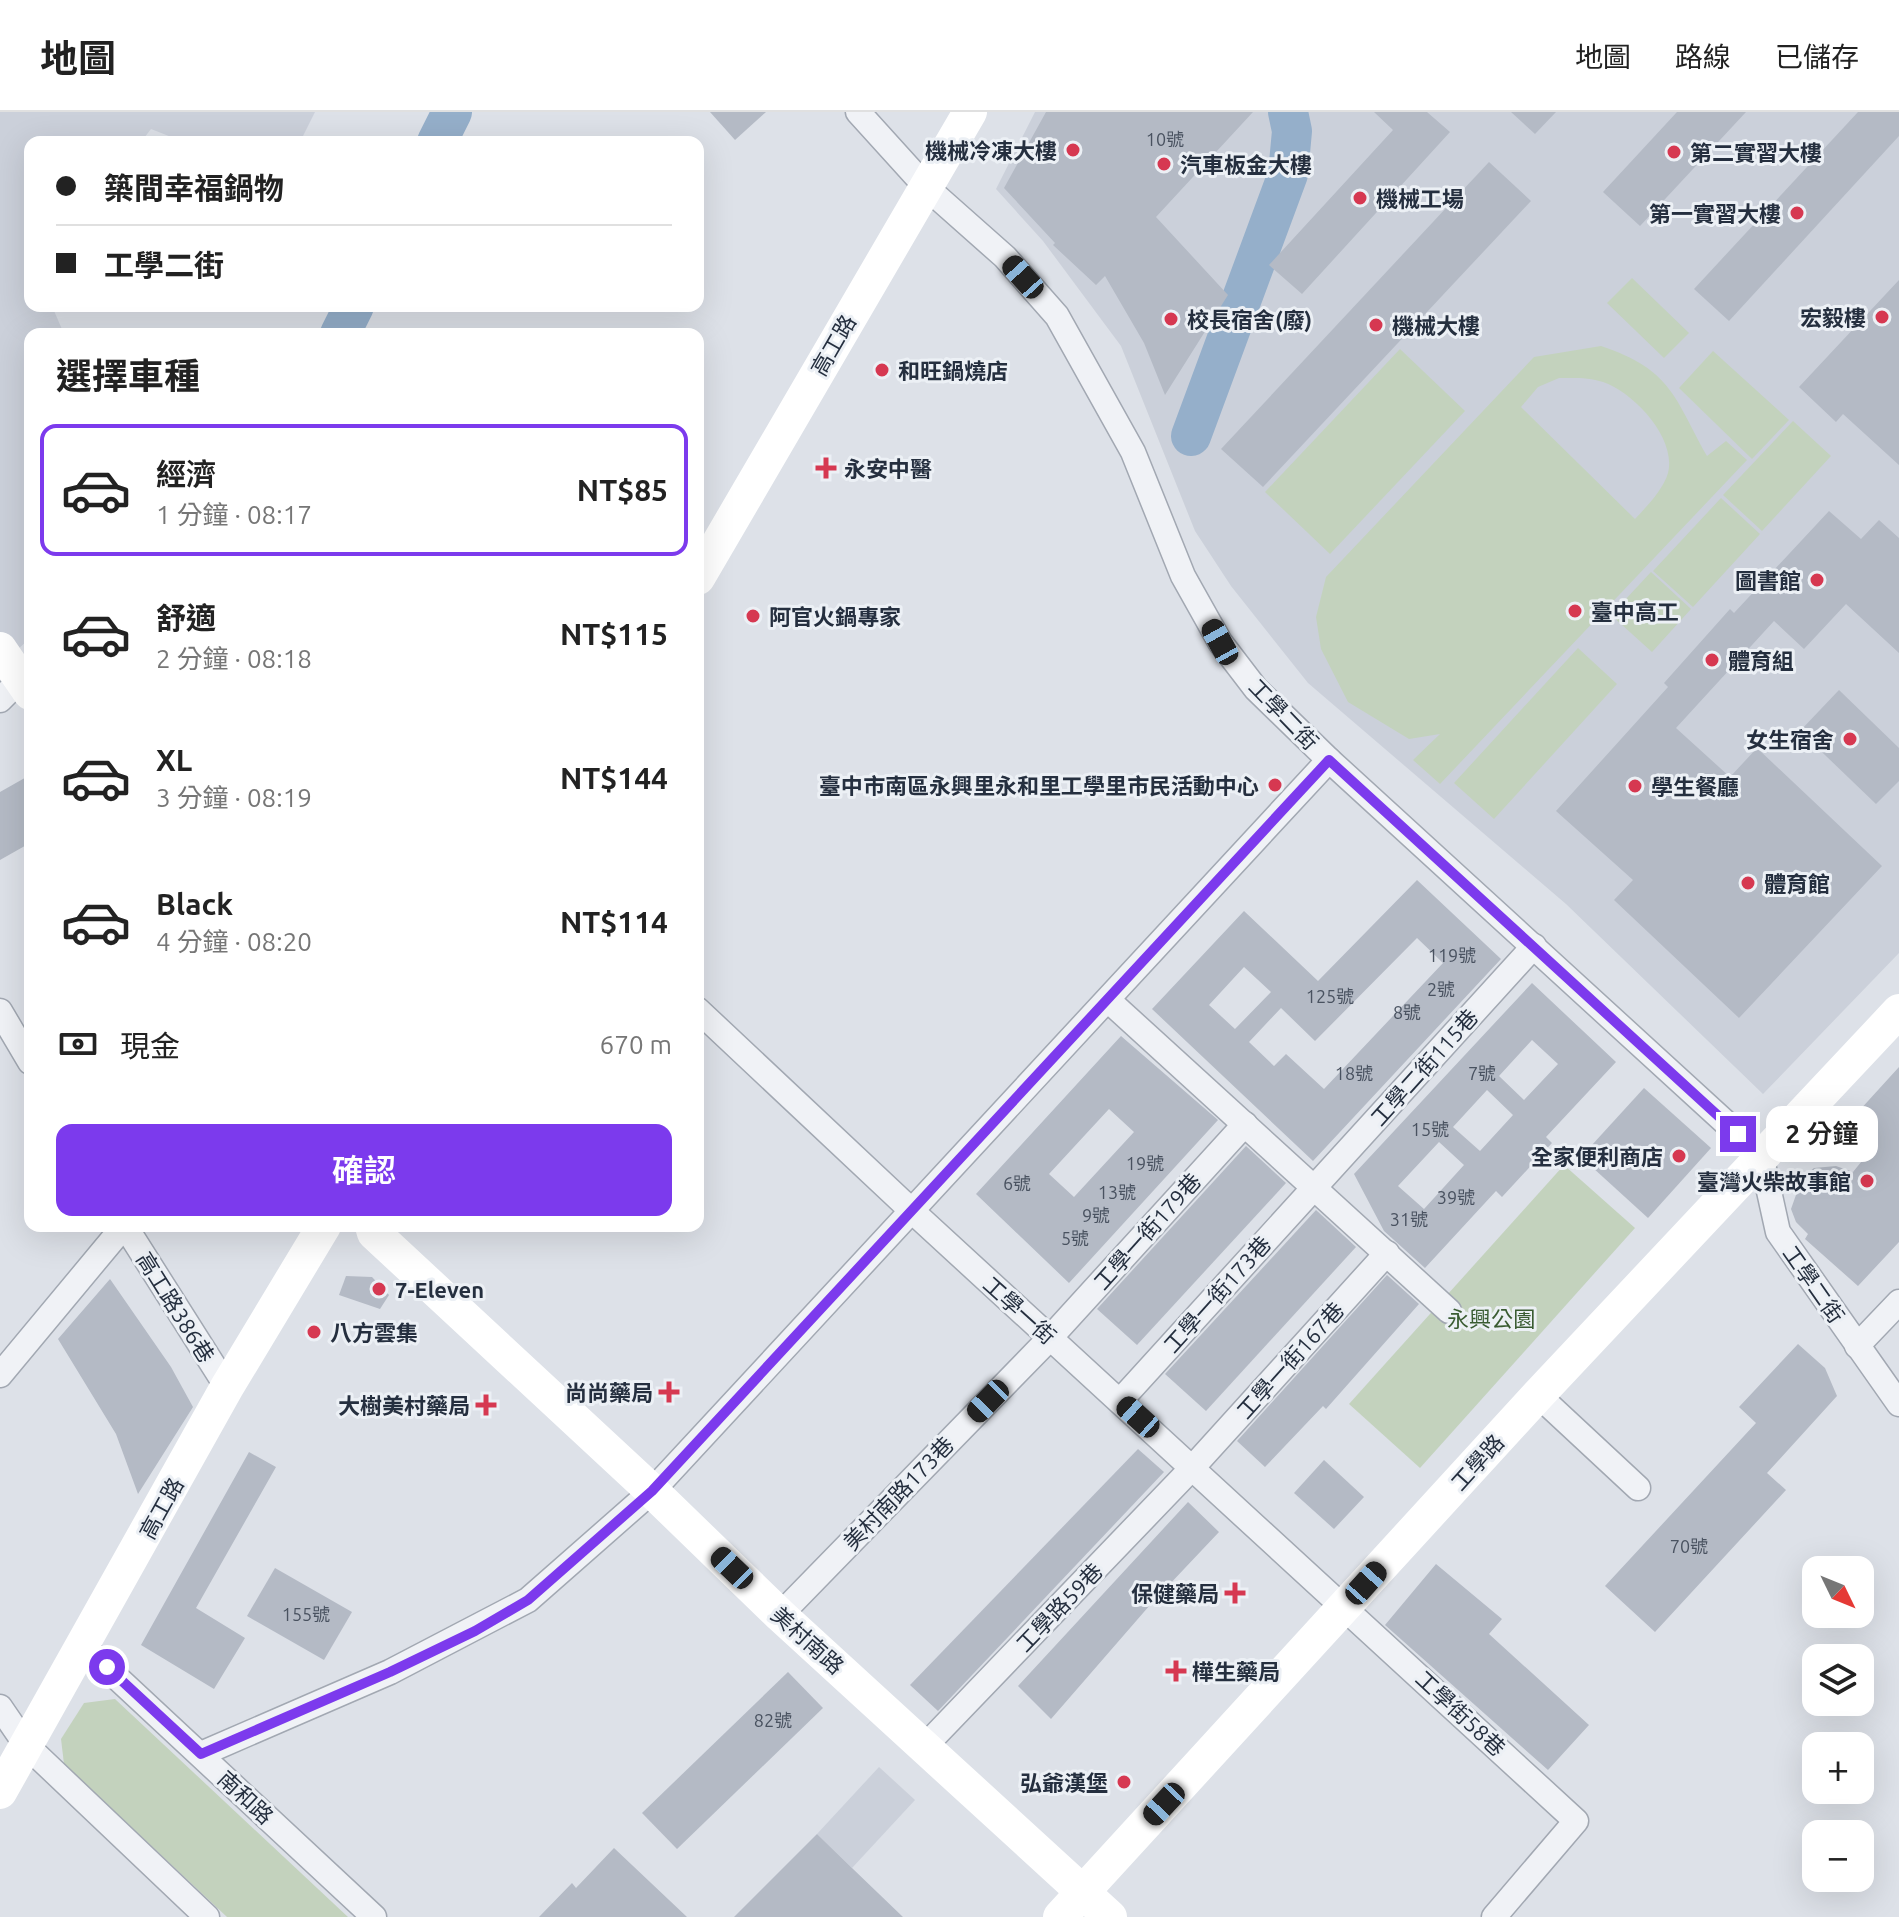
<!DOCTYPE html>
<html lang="zh-TW">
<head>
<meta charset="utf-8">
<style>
	:root { --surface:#fff; --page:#f6f6f6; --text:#222; --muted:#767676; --line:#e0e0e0; --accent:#7c3aed }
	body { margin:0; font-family:Ubuntu,"Noto Sans TC",sans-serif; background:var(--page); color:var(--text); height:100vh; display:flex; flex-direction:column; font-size:30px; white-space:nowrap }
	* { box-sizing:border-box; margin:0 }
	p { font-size:26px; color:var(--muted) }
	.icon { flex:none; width:44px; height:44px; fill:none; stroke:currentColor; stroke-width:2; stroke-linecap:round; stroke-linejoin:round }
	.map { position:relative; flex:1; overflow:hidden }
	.details { position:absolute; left:24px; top:216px; width:680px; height:904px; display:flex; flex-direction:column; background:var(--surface); border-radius:16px; box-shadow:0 8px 32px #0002 }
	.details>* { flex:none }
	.hud { position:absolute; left:24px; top:24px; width:680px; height:176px; border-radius:16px; box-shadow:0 8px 32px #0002; display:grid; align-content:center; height:176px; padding:0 32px; background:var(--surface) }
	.needle { width:52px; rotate:133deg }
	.tools { position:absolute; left:1802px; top:1444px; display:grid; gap:16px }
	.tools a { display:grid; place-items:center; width:72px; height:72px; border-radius:16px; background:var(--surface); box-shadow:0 8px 32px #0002; font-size:40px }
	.end { position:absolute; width:36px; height:36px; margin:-18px; border:10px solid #7c3aed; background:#fff; box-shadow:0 0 0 4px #fff }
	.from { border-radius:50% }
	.bubble { position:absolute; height:56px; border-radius:16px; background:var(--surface); box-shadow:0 8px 32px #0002; font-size:26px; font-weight:600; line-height:56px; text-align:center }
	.car { position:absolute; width:24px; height:48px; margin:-24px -12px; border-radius:10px; box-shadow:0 0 6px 2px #0007; background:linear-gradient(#222 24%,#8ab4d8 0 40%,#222 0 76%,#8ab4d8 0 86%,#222 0) }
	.hud b { display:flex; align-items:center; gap:28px; height:76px; font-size:30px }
	.hud b+b { border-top:2px solid var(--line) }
	.hud i { width:20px; height:20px; background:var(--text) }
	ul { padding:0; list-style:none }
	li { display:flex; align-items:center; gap:24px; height:132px; margin:0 16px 12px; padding:0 16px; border:4px solid transparent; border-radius:16px }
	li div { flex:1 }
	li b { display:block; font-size:30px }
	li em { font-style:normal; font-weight:600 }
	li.active { border-color:var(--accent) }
	li>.icon { width:72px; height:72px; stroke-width:1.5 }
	h2 { padding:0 32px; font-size:36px; line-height:96px }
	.pay { display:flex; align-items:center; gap:20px; height:88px; padding:0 32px; font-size:30px }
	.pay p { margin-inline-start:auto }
	.button { display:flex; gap:16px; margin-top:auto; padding:16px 32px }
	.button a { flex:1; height:92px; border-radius:16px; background:var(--accent); color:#fff; font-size:32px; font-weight:600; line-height:92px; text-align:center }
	header { display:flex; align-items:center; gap:48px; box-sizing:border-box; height:112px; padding:0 40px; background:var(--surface); border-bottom:2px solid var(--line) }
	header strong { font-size:38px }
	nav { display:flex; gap:44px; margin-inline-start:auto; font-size:28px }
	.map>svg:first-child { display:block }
	.built { fill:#cbd0da }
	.green { fill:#c3d2bd; fill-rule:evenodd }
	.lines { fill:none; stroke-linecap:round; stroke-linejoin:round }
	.river { stroke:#95afca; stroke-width:40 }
	.building { fill:#b4bac5; fill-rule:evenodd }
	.street-casing { stroke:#a2a8b2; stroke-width:27 }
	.street { stroke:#f0f2f6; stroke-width:24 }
	.secondary { stroke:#fff; stroke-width:34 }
	.route { stroke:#7c3aed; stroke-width:10 }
	.poi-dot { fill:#d63851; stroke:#ecf0f5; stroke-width:3 }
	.labels { text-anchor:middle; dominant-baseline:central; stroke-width:6; stroke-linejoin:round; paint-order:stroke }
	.number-label { font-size:18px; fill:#495260 }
	.poi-label { font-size:22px; font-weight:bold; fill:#252f3f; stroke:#ecf0f5; text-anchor:start }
	.street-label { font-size:22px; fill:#252f3f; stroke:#ecf0f5 }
	.park-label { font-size:22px; fill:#3a5c32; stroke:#ecf0f5 }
</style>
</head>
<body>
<header>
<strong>地圖</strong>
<nav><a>地圖</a><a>路線</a><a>已儲存</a></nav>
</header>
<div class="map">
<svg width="1899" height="1805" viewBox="0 0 1899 1805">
	<rect width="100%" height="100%" fill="#dde1e8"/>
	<g class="built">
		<path d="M0 0H315L300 30H184L151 17 141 30H30V194H52L64 222H30V526L0 554Z"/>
		<path d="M1035 0H1899V841L1763 982 1566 792 1308 571 1231 474 1195 419 1121 234 1043 129 996 77Z"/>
		<path d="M879 1655 915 1688 852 1756 817 1722Z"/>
	</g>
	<g class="green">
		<path d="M1632 166 1689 221 1664 246 1607 191Z"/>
		<path d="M1601 234C1672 258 1674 285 1707 344L1726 329 1747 348 1440 672 1413 648 1440 622 1409 627 1348 590 1321 537 1316 505 1326 465 1534 245ZM1559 266C1573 266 1589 265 1603 270 1633 280 1677 326 1668 361 1663 378 1647 394 1635 407L1521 295 1538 275Z"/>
		<path d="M1400 237 1465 299 1330 442 1265 380Z"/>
		<path d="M1713 239 1789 308 1752 347 1679 276Z"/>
		<path d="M1793 309 1831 344 1762 419 1723 383Z"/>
		<path d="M1721 386 1760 422 1693 495 1653 459Z"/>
		<path d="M1651 460 1691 497 1652 540 1611 503Z"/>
		<path d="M1578 536 1617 572 1494 707 1454 671Z"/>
		<path d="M1564 1053 1635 1116 1420 1356 1349 1292Z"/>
		<path d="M115 1587 348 1805H227L64 1652 61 1627 84 1591Z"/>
	</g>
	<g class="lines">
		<g class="river">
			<path d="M437 30 452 0"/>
			<path d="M340 222 354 194"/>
			<path d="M1191 324 1288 62 1292 19 1288 0"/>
		</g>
	</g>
	<g class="building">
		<path d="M710 0H766L735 28Z"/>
		<path d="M1046 0H1253L1156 105 1228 183 1165 283 1144 231 1105 164 1096 173 1053 133 1055 131 1004 76Z"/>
		<path d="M1374 0H1427L1450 20 1302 182 1269 153 1393 18Z"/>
		<path d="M1511 0H1556L1535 22Z"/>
		<path d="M1677 0H1746L1640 114 1603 80Z"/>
		<path d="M1858 0H1899V24L1729 209 1694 177Z"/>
		<path d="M1489 50 1531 89 1263 375 1221 337Z"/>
		<path d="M1899 168V353L1843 302 1836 310 1799 275Z"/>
		<path d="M1829 399 1861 427 1879 408 1899 426V541L1846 492 1804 537 1774 509 1676 616 1730 665 1757 636 1882 754 1739 906 1614 788 1633 768 1556 699 1668 575 1664 571 1730 497 1734 501Z"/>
		<path d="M1839 578 1899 636V669L1876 692 1800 619Z"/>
		<path d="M30 663V731L0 748V680Z"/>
		<path d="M1417 768 1501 847 1313 1049 1152 897 1244 799 1318 869ZM1417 826 1443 851 1324 977 1286 942 1274 954 1249 930 1281 896 1315 929ZM1244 855 1271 880 1235 917 1209 893Z"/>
		<path d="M1532 871 1616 950 1546 1025 1552 1031 1502 1085 1496 1079 1425 1156 1384 1119 1354 1062ZM1532 928 1558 952 1524 988 1499 964ZM1487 978 1513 1003 1480 1039 1453 1015ZM1439 1030 1464 1053 1424 1097 1398 1074Z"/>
		<path d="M1121 924 1218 1008 1069 1171 976 1082ZM1109 997 1134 1020 1074 1085 1049 1062Z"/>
		<path d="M1899 955V1130L1858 1174 1805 1127 1808 1122 1796 1110 1791 1097 1802 1066 1814 1056 1836 1054 1853 1060 1870 1039 1857 1025 1872 1011 1858 1000Z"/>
		<path d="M1644 976 1711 1036 1648 1106 1581 1045Z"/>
		<path d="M1246 1034 1286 1071 1137 1233 1097 1197Z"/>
		<path d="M1316 1098 1356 1135 1206 1299 1165 1262Z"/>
		<path d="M1387 1163 1419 1192 1326 1297 1323 1294 1265 1355 1237 1329Z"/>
		<path d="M346 1164 372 1165 389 1183 380 1197 339 1183Z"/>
		<path d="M110 1167 171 1255 193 1295 138 1382 116 1322 58 1227Z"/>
		<path d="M1798 1232 1825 1256 1837 1284 1767 1361 1786 1378 1655 1520 1605 1474 1756 1311 1739 1295Z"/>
		<path d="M1138 1337 1164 1360 938 1599 910 1573Z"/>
		<path d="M249 1340 276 1355 196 1496 245 1526 214 1577 141 1533Z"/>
		<path d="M1324 1348 1364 1385 1334 1417 1294 1381Z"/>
		<path d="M1188 1390 1219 1420 1150 1493 1051 1607 1018 1574Z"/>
		<path d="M1436 1452 1502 1507 1489 1522 1589 1613 1548 1658 1385 1513Z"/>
		<path d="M275 1456 352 1500 324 1548 247 1504Z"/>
		<path d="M788 1560 823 1596 677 1737 642 1701Z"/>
		<path d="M817 1722 852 1756 903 1805H734Z"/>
		<path d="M614 1736 687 1805H539L572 1771 576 1776Z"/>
	</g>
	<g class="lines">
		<defs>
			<g id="street">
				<path d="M858 0 926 75 1005 145 1057 204 1133 340 1183 464 1220 530 1256 577 1329 648 1761 1043 1778 1120 1899 1292"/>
				<path d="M0 588 21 567"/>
				<path d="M1108 888 1449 1199"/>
				<path d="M698 898 912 1099 1576 1709 1494 1805"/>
				<path d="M0 899 30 950"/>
				<path d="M125 1114 227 1275"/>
				<path d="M1857 1234 1899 1190"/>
				<path d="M0 1263 124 1114"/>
				<path d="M1538 1283 1638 1376"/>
				<path d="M1120 1289 1534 834"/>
				<path d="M780 1503 1050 1226 1245 1012"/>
				<path d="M83 1534 374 1805"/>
				<path d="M0 1595 26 1633 207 1805"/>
				<path d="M925 1634 1193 1355 1387 1141"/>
				<path d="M201 1642 390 1560 528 1488 652 1379 1329 648"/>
			</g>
		</defs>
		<use href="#street" class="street-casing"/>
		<use href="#street" class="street"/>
		<g class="secondary">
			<path d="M698 466 970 0"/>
			<path d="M0 537 30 581"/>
			<path d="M372 1114 374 1121 652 1379 780 1503 1110 1805"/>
			<path d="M0 1680 227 1275 324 1114"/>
			<path d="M1060 1805 1538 1283 1899 899"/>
		</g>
	</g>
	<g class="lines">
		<path class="route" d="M107 1555 201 1642 390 1560 475 1519 528 1488 652 1379 1329 648 1738 1022"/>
	</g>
	<g class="poi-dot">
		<circle cx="1073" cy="38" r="8"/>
		<circle cx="1674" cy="40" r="8"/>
		<circle cx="1164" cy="52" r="8"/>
		<circle cx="1360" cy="86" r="8"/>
		<circle cx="1797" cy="101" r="8"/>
		<circle cx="1882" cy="205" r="8"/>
		<circle cx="1171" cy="207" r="8"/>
		<circle cx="1376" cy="213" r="8"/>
		<circle cx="882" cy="258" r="8"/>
		<path d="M822 344h8v8h8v8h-8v8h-8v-8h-8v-8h8z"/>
		<circle cx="1817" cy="468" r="8"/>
		<circle cx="1575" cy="499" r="8"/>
		<circle cx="753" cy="504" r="8"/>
		<circle cx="1712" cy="548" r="8"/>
		<circle cx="1850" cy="627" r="8"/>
		<circle cx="1275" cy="673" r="8"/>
		<circle cx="1635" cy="674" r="8"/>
		<circle cx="1748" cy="771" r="8"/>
		<circle cx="1679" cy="1044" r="8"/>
		<circle cx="1867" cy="1069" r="8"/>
		<circle cx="379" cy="1177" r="8"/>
		<circle cx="314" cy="1220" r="8"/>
		<path d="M665 1268h8v8h8v8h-8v8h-8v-8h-8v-8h8z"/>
		<path d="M482 1281h8v8h8v8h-8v8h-8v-8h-8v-8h8z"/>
		<path d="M1231 1469h8v8h8v8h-8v8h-8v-8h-8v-8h8z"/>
		<path d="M1172 1547h8v8h8v8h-8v8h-8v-8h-8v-8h8z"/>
		<circle cx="1124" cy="1670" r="8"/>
	</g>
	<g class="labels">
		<g class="number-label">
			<text x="1165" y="27">10號</text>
			<text x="1452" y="843">119號</text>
			<text x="1441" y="877">2號</text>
			<text x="1330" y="884">125號</text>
			<text x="1407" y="900">8號</text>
			<text x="1354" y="961">18號</text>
			<text x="1482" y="961">7號</text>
			<text x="1430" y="1017">15號</text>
			<text x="1145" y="1051">19號</text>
			<text x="1017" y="1071">6號</text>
			<text x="1117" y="1080">13號</text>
			<text x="1456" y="1085">39號</text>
			<text x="1096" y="1103">9號</text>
			<text x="1409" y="1107">31號</text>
			<text x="1075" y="1126">5號</text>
			<text x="1689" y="1434">70號</text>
			<text x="306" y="1502">155號</text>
			<text x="773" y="1608">82號</text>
		</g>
		<g class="poi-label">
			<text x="1057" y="38" text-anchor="end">機械冷凍大樓</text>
			<text x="1690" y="40">第二實習大樓</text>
			<text x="1180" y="52">汽車板金大樓</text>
			<text x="1376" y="86">機械工場</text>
			<text x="1781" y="101" text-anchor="end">第一實習大樓</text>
			<text x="1866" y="205" text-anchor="end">宏毅樓</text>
			<text x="1187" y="207">校長宿舍(廢)</text>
			<text x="1392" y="213">機械大樓</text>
			<text x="898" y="258">和旺鍋燒店</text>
			<text x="844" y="356">永安中醫</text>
			<text x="1801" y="468" text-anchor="end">圖書館</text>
			<text x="1591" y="499">臺中高工</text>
			<text x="769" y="504">阿官火鍋專家</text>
			<text x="1728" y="548">體育組</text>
			<text x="1834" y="627" text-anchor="end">女生宿舍</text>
			<text x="1259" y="673" text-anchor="end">臺中市南區永興里永和里工學里市民活動中心</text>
			<text x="1651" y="674">學生餐廳</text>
			<text x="1764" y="771">體育館</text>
			<text x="1663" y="1044" text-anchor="end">全家便利商店</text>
			<text x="1851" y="1069" text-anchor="end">臺灣火柴故事館</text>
			<text x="395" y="1177">7-Eleven</text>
			<text x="330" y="1220">八方雲集</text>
			<text x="653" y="1280" text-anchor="end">尚尚藥局</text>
			<text x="470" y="1293" text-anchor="end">大樹美村藥局</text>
			<text x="1219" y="1481" text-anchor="end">保健藥局</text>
			<text x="1192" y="1559">樺生藥局</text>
			<text x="1108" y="1670" text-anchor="end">弘爺漢堡</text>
		</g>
		<g class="street-label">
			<text transform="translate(833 233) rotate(-60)">高工路</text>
			<text transform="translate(1284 602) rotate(46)">工學二街</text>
			<text transform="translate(1424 955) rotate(-48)">工學二街115巷</text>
			<text transform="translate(1147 1119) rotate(-48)">工學一街179巷</text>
			<text transform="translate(1814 1172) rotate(55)">工學二街</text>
			<text transform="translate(1217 1182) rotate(-48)">工學一街173巷</text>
			<text transform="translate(176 1195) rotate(58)">高工路386巷</text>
			<text transform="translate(1020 1198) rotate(42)">工學一街</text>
			<text transform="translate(1290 1248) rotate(-48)">工學一街167巷</text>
			<text transform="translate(1477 1350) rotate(-48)">工學路</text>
			<text transform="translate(898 1381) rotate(-46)">美村南路173巷</text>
			<text transform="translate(161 1396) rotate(-61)">高工路</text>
			<text transform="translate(1059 1495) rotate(-46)">工學路59巷</text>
			<text transform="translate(808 1528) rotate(42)">美村南路</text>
			<text transform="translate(1461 1601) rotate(43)">工學街58巷</text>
			<text transform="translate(246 1685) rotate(43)">南和路</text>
		</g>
		<g class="park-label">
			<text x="1491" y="1206">永興公園</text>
		</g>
	</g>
</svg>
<div class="tools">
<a><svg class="needle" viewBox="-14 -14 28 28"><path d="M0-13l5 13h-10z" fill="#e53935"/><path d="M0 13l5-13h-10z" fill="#767676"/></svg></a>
<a><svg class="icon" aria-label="layers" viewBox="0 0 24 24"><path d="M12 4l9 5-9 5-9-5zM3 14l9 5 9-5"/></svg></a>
<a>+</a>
<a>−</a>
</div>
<i class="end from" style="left:107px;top:1555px"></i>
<i class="end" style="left:1738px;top:1022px"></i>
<div class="bubble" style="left:1766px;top:994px;width:112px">2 分鐘</div>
<i class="car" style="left:1023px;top:165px;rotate:318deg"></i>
<i class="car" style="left:1220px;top:530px;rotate:331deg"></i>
<i class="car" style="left:988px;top:1289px;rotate:224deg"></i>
<i class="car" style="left:1138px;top:1305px;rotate:312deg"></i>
<i class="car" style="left:732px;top:1456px;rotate:314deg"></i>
<i class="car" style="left:1366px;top:1471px;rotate:42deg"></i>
<i class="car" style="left:1164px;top:1692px;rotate:223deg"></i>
<div class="hud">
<b><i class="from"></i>築間幸福鍋物</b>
<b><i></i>工學二街</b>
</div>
<section class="details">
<h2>選擇車種</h2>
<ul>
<li class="active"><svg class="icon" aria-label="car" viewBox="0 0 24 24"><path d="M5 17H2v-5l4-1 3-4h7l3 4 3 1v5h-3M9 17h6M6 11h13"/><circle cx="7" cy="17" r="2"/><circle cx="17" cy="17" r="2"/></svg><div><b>經濟</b><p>1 分鐘 · 08:17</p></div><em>NT$85</em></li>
<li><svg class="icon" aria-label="car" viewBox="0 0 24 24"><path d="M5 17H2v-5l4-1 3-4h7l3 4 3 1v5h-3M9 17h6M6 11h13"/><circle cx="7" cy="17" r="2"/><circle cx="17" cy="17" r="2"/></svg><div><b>舒適</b><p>2 分鐘 · 08:18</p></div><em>NT$115</em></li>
<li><svg class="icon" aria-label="car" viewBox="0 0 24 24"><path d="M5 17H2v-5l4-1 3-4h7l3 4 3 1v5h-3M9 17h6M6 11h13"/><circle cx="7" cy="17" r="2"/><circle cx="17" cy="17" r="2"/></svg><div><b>XL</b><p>3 分鐘 · 08:19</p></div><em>NT$144</em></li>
<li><svg class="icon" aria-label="car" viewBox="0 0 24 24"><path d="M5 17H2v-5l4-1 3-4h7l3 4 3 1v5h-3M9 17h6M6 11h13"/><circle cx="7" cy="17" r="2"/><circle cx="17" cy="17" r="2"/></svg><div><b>Black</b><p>4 分鐘 · 08:20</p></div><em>NT$114</em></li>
</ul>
<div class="pay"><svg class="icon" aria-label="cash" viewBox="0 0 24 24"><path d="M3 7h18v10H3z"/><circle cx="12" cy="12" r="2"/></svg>現金<p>670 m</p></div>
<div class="button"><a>確認</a></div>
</section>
</div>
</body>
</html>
